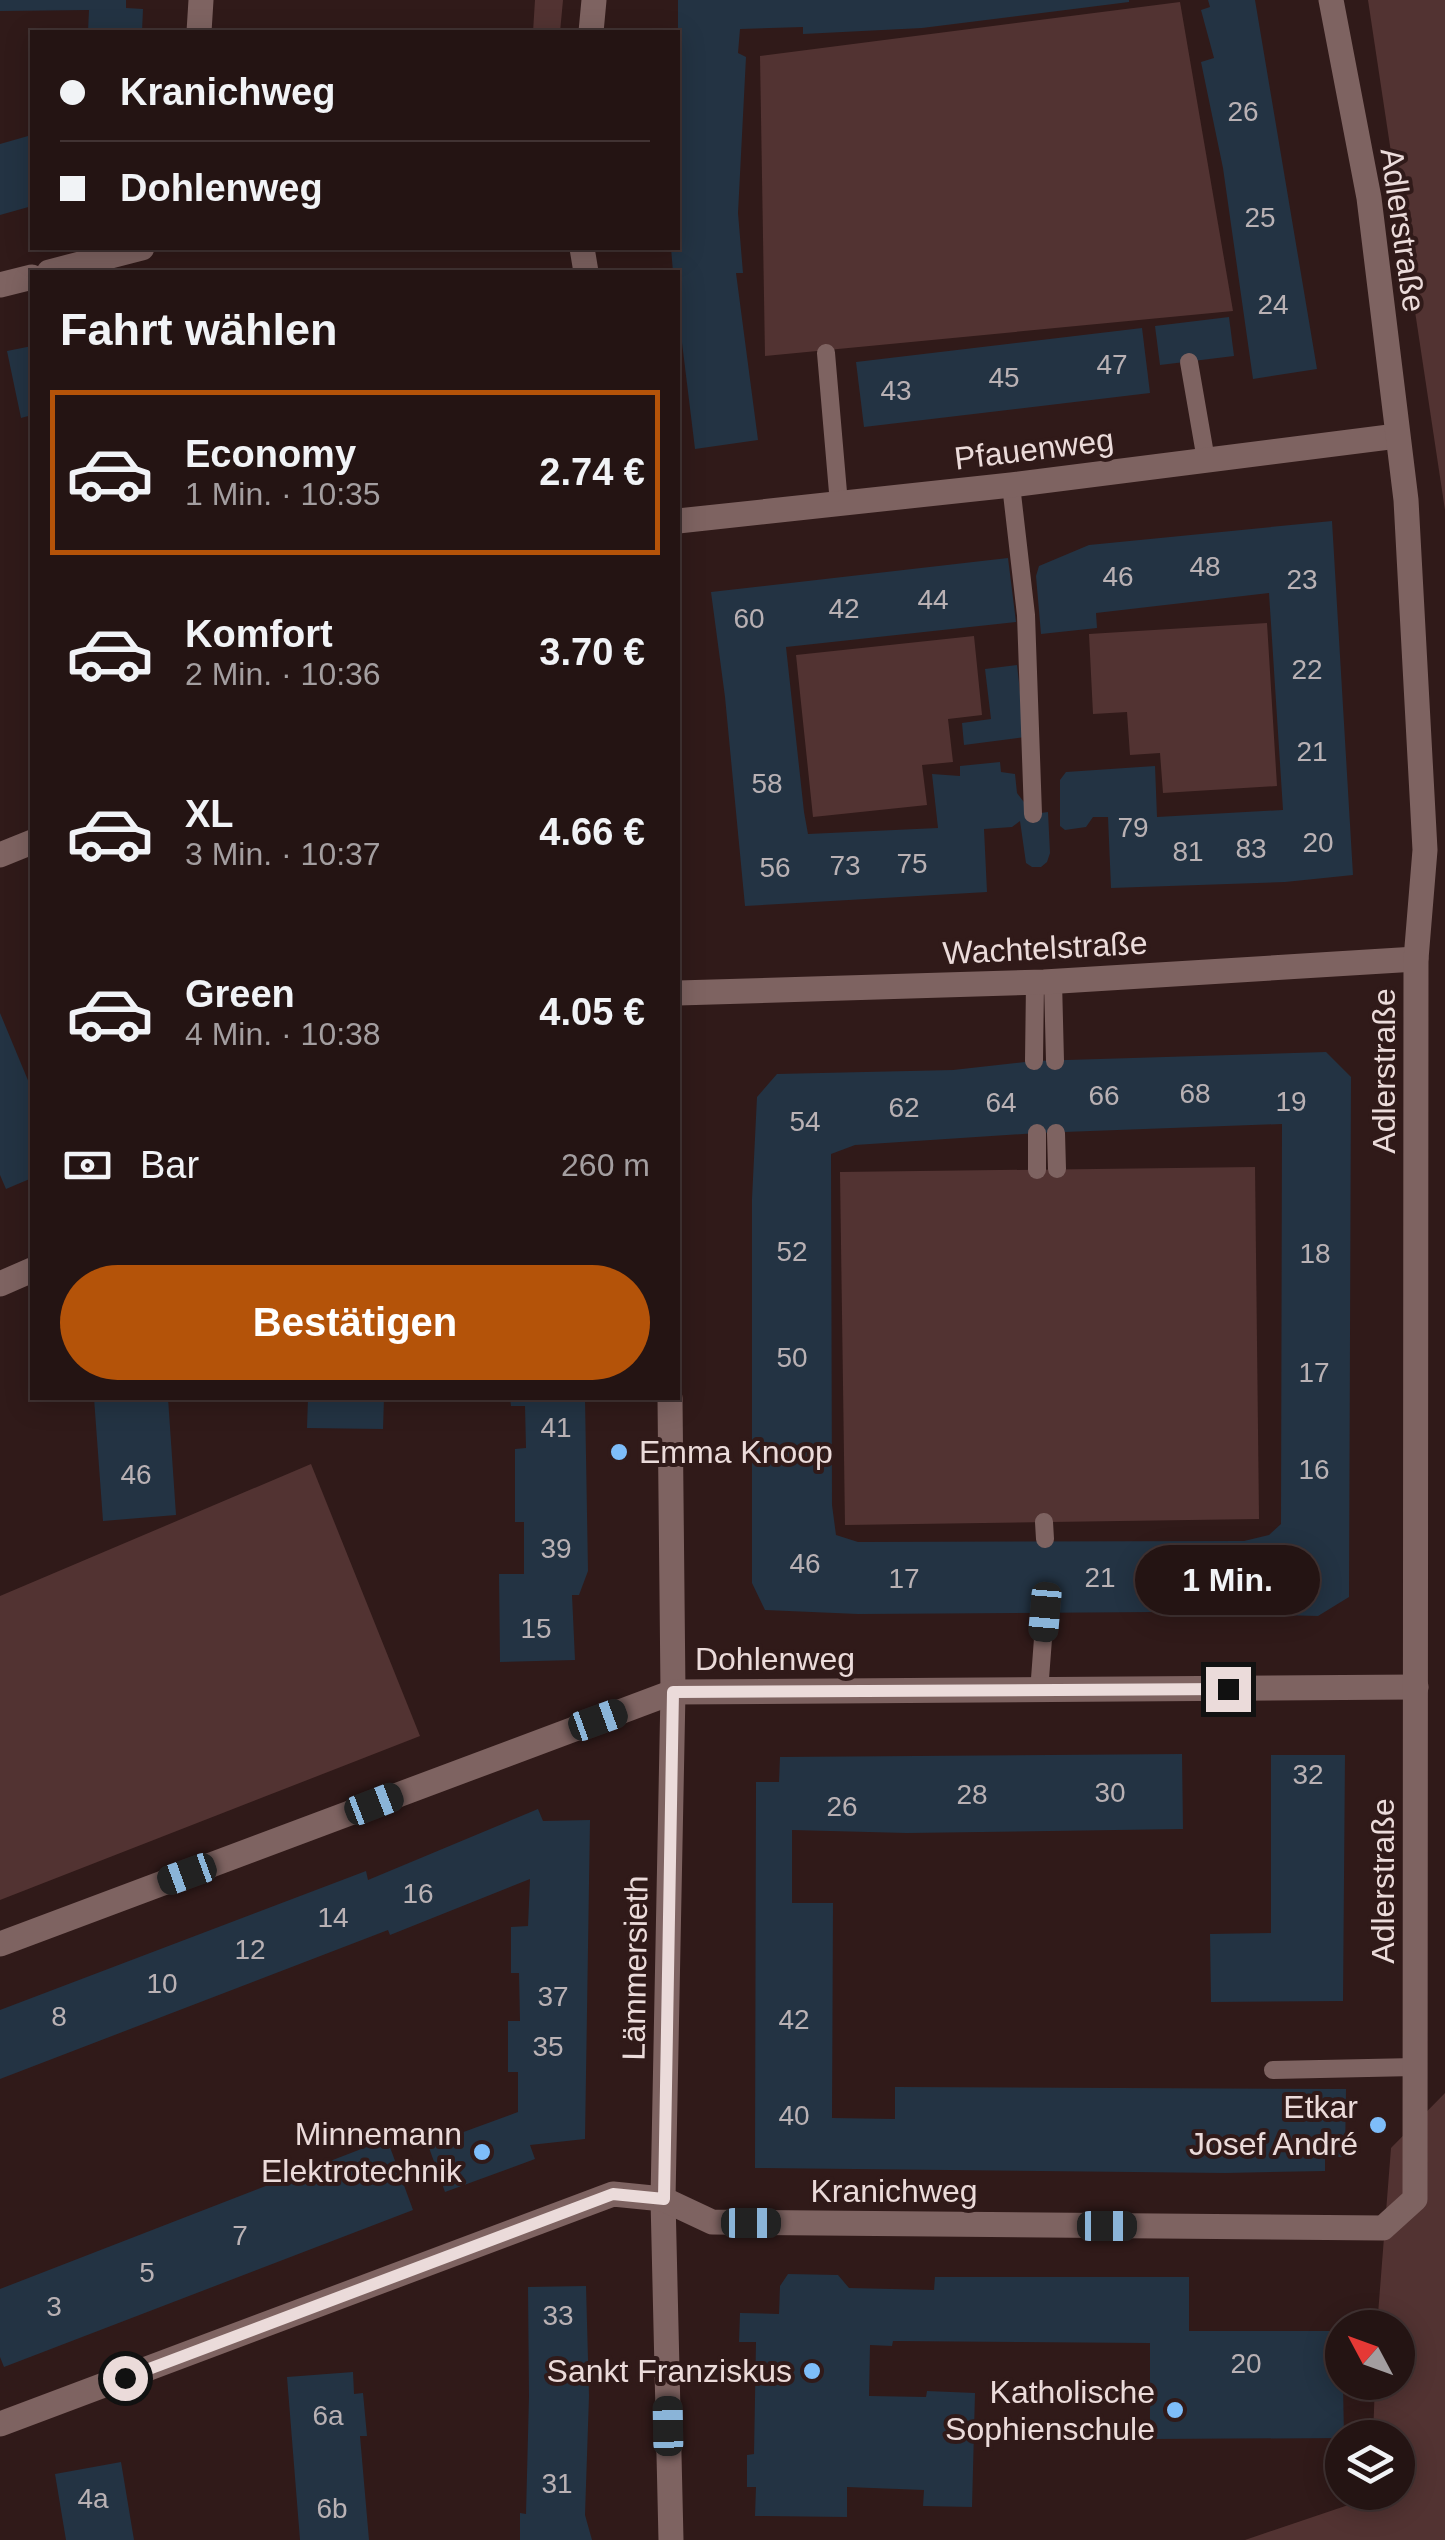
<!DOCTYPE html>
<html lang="de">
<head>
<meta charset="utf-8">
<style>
	:root { --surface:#241413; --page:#302121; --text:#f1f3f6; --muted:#a39ea0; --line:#413333; --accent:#b45309 }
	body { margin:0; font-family:Helvetica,sans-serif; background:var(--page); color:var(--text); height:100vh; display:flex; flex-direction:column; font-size:38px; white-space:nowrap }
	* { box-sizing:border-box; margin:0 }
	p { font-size:32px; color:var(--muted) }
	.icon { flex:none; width:55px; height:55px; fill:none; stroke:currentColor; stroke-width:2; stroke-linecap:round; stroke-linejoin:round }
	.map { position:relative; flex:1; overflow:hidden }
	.details { position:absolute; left:30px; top:270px; width:650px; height:1130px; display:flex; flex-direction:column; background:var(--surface); border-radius:0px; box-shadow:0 5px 25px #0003,0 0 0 2px var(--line) }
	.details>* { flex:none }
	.banner { position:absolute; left:30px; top:30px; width:650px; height:220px; border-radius:0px; box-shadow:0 5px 25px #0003,0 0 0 2px var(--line); display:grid; align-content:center; height:220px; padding:0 30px; background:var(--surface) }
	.needle { width:65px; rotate:311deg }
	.buttons { position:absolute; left:1325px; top:2310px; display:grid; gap:20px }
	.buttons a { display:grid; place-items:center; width:90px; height:90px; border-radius:50%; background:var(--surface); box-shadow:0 5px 25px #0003,0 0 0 2px var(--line); font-size:50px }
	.end { position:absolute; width:45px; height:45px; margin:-22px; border:12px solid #ebdbda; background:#111; box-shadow:0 0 0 5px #111 }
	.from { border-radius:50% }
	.bubble { position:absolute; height:70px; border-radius:35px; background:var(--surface); box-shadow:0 5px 25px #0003,0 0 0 2px var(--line); font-size:32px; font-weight:600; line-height:70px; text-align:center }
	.car { position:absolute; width:30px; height:60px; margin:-30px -15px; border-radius:12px; box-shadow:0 0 8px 2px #0007; background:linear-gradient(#222 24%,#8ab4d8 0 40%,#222 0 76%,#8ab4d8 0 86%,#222 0) }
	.banner b { display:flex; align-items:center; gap:35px; height:95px; font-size:38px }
	.banner b+b { border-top:2px solid var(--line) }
	.banner i { width:25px; height:25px; background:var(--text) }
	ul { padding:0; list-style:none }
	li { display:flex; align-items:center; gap:30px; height:165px; margin:0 20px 15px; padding:0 10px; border:5px solid transparent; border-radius:0px }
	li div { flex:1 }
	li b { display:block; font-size:38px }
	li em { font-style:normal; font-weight:600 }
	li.on { border-color:var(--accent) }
	li>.icon { width:90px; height:90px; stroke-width:1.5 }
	h2 { padding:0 30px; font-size:45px; line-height:120px }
	.pay { display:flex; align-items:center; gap:25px; height:110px; padding:0 30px; font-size:38px }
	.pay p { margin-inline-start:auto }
	.cta { display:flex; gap:20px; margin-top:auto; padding:20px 30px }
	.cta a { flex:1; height:115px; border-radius:60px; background:var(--accent); color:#fff; font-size:40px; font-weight:600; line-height:115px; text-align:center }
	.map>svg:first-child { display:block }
	.green { fill:#523332 }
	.building { fill:#233343; fill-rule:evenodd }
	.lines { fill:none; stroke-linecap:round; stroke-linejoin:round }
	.service { stroke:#7e6361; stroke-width:18 }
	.minor { stroke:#7e6361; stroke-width:25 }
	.route { stroke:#ebdbda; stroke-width:12 }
	.poi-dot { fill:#7ebdf9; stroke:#301a19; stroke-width:4 }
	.labels { text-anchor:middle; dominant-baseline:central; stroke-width:8; stroke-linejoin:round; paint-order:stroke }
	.number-label { font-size:28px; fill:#b9b1b4 }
	.street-label { font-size:32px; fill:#ebdbda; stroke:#301a19 }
	.poi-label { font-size:32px; fill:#ebdbda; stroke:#301a19; text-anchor:end }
</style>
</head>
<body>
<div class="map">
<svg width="1445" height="2540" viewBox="0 0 1445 2540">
	<rect width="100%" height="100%" fill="#301a19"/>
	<g class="green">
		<path d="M535 0H563L560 32H533Z"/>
		<path d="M1368 0H1445V510Z"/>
		<path d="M1180 2 1233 311 765 356 760 56Z"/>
		<path d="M1267 623 1277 786 1163 793 1160 753 1130 755 1127 712 1093 714 1089 634Z"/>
		<path d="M974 636 982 715 948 719 953 762 922 765 927 805 813 817 796 655Z"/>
		<path d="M1255 1167 1259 1519 845 1525 840 1172Z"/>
		<path d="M311 1464 420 1736 0 1900V1596Z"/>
		<path d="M1445 2093V2540H1245L1369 2498 1370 2493 1398 2492V2438L1373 2437 1375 2383 1398 2382V2328L1377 2327 1391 2148Z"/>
	</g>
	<g class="building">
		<path d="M0 0H126V8L143 9 142 32H88L89 10 0 11Z"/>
		<path d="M678 0H1129V2L922 28 803 34V27L740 29 738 53 746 57 738 213 743 273H736L758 440 695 449 678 310V272H673L671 248H678Z"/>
		<path d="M1208 0H1255L1317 369 1253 379 1223 168 1201 62 1214 58 1201 10 1210 7Z"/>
		<path d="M28 136 32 151V206L0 215V144Z"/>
		<path d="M1229 317 1234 356 1160 365 1155 326Z"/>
		<path d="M1142 328 1150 393 864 427 856 362Z"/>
		<path d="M32 346V415L21 418 7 351Z"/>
		<path d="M1332 521 1353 875 1285 882 1111 888 1108 817H1093L1086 827 1065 830 1060 826V780L1066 772 1155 766 1157 817 1283 810 1269 593 1096 613 1097 628 1041 634 1036 576 1039 566 1089 545Z"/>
		<path d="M1008 558 1016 622 786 647 804 812 808 834 938 828 932 774 960 776V766L1000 762 1001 772 1015 774 1017 793 1033 814 1048 812 1050 853 1047 862 1041 867H1032L1026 863 1020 821 1012 827 984 829 987 892 745 906 725 697 711 592Z"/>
		<path d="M1017 665 1025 737 964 745 962 723 991 719 985 669Z"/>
		<path d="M0 1013 32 1090V1178L6 1189 0 1175Z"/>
		<path d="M1326 1052 1351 1077 1349 1597 1318 1616 1156 1612 858 1614 765 1610 752 1583V1199L757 1097 777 1074 953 1070 1034 1061ZM1282 1124 1281 1524 1269 1535 1244 1541 858 1542 836 1535 832 1505 831 1154 855 1145 1037 1133Z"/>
		<path d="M94 1398H168L176 1515 103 1521Z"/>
		<path d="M308 1398H384L383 1429 307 1428Z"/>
		<path d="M510 1398H585L588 1571 579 1595H572L575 1660 500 1662 499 1574H524V1522H515V1449L526 1448 525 1406H511Z"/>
		<path d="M1182 1754 1183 1829 907 1833 792 1830V1903H833L832 2118 895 2119V2087L1346 2089 1345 2157H1325V2171L1225 2173 755 2168 756 1782H779L780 1757Z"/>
		<path d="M1271 1755H1345L1343 2001 1211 2002 1210 1934 1271 1933Z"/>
		<path d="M538 1809 543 1821 590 1820 585 2139 530 2145 535 2159 445 2192 428 2145 518 2112V2072H508V2021H520L519 1973H511V1927L528 1926 530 1879 390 1935 388 1930 0 2079V2010L366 1871 368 1880Z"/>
		<path d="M387 2139 413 2210 4 2367 0 2357V2289Z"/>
		<path d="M788 2274 838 2275 849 2288 934 2290 935 2277H1189V2331H1342L1344 2438 1150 2439V2343L893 2341 892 2346 870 2345 869 2396 926 2397 927 2391 975 2393 972 2507 923 2506 924 2490 847 2487V2517L755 2516 756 2487H747V2455L754 2454 756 2342H739L740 2313 779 2314 780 2286Z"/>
		<path d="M586 2286 589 2396 585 2515 592 2540H520V2513L526 2514 529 2396 528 2287Z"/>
		<path d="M353 2372 354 2394 363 2393 367 2436H360L369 2540H300L287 2377Z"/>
		<path d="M121 2462 134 2540H66L55 2474Z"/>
	</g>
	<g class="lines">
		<g class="service">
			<path d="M826 353 839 504"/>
			<path d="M1189 362 1206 460"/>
			<path d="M1011 485 1026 615 1033 814"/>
			<path d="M1053 981 1055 1061"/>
			<path d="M1034 1061 1035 983"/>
			<path d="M1037 1133V1170"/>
			<path d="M1056 1133 1057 1169"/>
			<path d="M1044 1522 1045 1539"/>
			<path d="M1039 1692 1045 1612"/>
			<path d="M1273 2070 1415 2067"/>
		</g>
		<g class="minor">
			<path d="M199 32 201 0"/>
			<path d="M591 32 594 0"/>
			<path d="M582 248 586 272"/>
			<path d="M49 272 142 248"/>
			<path d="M0 285 32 277"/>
			<path d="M678 521 1011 485 1397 436"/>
			<path d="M0 855 32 842"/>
			<path d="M678 993 1044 982 1416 959"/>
			<path d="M0 1284 32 1270"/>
			<path d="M670 1398 673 1692 663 2199 671 2540"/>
			<path d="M0 1944 673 1692 1416 1687"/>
			<path d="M0 2424 613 2194 663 2199 712 2222 1383 2228 1415 2199 1416 959 1425 850 1406 500 1369 198 1331 0"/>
		</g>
	</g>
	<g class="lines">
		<path class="route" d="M125 2378 613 2194 664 2199 673 1692 1228 1689"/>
	</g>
	<g class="poi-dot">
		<circle cx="619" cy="1452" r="10"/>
		<circle cx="1378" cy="2125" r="10"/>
		<circle cx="482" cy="2152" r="10"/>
		<circle cx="812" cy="2371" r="10"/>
		<circle cx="1175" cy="2410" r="10"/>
	</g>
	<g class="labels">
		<g class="number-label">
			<text x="1243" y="111">26</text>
			<text x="1260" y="217">25</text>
			<text x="1273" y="304">24</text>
			<text x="1112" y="364">47</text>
			<text x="1004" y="377">45</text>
			<text x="896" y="390">43</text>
			<text x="1205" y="566">48</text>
			<text x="1118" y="576">46</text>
			<text x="1302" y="579">23</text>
			<text x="933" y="599">44</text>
			<text x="844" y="608">42</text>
			<text x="749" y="618">60</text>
			<text x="1307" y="669">22</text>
			<text x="1312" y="751">21</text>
			<text x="767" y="783">58</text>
			<text x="1133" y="827">79</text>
			<text x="1318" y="842">20</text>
			<text x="1251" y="848">83</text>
			<text x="1188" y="851">81</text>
			<text x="912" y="863">75</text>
			<text x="845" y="865">73</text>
			<text x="775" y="867">56</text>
			<text x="1195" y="1093">68</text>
			<text x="1104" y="1095">66</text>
			<text x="1291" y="1101">19</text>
			<text x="1001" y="1102">64</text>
			<text x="904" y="1107">62</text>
			<text x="805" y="1121">54</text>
			<text x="792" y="1251">52</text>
			<text x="1315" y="1253">18</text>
			<text x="792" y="1357">50</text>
			<text x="1314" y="1372">17</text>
			<text x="556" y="1427">41</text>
			<text x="1314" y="1469">16</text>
			<text x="136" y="1474">46</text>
			<text x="556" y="1548">39</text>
			<text x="805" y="1563">46</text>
			<text x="1100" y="1577">21</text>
			<text x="904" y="1578">17</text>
			<text x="536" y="1628">15</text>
			<text x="1308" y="1774">32</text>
			<text x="1110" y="1792">30</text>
			<text x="972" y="1794">28</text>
			<text x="842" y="1806">26</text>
			<text x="418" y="1893">16</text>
			<text x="333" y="1917">14</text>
			<text x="250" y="1949">12</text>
			<text x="162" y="1983">10</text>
			<text x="553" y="1996">37</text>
			<text x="59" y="2016">8</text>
			<text x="794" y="2019">42</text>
			<text x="548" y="2046">35</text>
			<text x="794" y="2115">40</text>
			<text x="240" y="2235">7</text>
			<text x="147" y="2272">5</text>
			<text x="54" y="2306">3</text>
			<text x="558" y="2315">33</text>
			<text x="1246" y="2363">20</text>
			<text x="328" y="2415">6a</text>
			<text x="557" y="2483">31</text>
			<text x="93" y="2498">4a</text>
			<text x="332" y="2508">6b</text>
		</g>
		<g class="street-label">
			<text transform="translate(1403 230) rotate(82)">Adlerstraße</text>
			<text transform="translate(1034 449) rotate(-7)">Pfauenweg</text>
			<text transform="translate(1045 948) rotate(-3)">Wachtelstraße</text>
			<text transform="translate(1384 1071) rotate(-90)">Adlerstraße</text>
			<text x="775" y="1659">Dohlenweg</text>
			<text transform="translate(1383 1881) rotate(-90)">Adlerstraße</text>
			<text transform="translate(635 1968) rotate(-89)">Lämmersieth</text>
			<text x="894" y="2191">Kranichweg</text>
		</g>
		<g class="poi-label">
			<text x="639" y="1452" text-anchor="start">Emma Knoop</text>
			<text x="1358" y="2107">Etkar<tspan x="1358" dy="37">Josef André</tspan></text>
			<text x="462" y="2134">Minnemann<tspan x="462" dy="37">Elektrotechnik</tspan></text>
			<text x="792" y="2371">Sankt Franziskus</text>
			<text x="1155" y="2392">Katholische<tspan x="1155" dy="37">Sophienschule</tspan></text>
		</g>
	</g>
</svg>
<div class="buttons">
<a><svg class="needle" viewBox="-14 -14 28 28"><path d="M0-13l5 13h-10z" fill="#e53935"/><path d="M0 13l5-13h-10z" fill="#a39ea0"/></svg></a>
<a><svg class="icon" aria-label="layers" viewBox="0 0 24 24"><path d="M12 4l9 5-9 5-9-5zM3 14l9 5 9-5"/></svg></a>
</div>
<i class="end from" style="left:125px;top:2378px"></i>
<i class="end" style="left:1228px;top:1689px"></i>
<div class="bubble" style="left:1135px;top:1545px;width:185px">1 Min.</div>
<i class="car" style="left:1045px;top:1612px;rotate:185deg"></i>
<i class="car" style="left:598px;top:1720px;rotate:70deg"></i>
<i class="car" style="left:374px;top:1804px;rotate:69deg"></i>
<i class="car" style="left:187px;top:1874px;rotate:250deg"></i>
<i class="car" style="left:751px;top:2223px;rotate:90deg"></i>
<i class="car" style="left:1107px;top:2226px;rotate:90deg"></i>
<i class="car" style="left:668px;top:2426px;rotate:359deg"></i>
<div class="banner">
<b><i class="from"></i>Kranichweg</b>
<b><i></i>Dohlenweg</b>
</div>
<section class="details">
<h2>Fahrt wählen</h2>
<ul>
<li class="on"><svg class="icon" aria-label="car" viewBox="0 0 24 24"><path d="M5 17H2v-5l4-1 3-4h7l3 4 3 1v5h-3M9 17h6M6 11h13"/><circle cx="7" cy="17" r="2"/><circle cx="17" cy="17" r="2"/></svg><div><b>Economy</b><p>1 Min. · 10:35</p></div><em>2.74 €</em></li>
<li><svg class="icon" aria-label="car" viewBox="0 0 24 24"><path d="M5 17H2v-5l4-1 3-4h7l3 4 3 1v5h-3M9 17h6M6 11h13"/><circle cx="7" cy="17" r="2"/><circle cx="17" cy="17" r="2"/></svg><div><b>Komfort</b><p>2 Min. · 10:36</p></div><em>3.70 €</em></li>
<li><svg class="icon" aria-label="car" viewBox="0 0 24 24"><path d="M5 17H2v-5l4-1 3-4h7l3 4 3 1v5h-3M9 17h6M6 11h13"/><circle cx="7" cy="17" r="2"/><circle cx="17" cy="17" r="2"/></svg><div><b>XL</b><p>3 Min. · 10:37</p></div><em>4.66 €</em></li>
<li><svg class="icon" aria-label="car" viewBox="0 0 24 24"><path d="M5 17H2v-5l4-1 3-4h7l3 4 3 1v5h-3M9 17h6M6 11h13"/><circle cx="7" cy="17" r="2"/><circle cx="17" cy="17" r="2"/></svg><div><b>Green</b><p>4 Min. · 10:38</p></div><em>4.05 €</em></li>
</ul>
<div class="pay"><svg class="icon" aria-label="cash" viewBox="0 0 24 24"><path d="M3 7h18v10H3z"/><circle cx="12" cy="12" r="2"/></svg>Bar<p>260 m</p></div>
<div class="cta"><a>Bestätigen</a></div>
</section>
</div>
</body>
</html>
